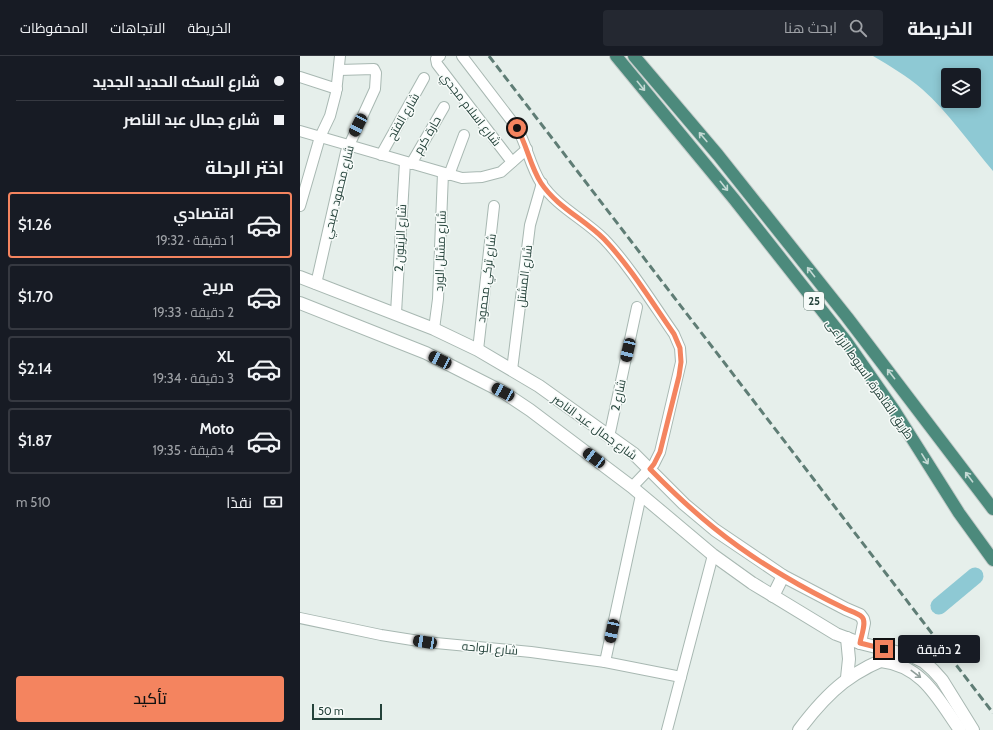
<!DOCTYPE html>
<html lang="ar">
<head>
<meta charset="utf-8">
<style>
	:root { --surface:#171b24; --page:#242831; --text:#f1f3f6; --muted:#9ea1a6; --line:#363941; --accent:#f4845f }
	body { margin:0; font-family:Cabin,Cairo,sans-serif; background:var(--page); color:var(--text); direction:rtl; height:100vh; display:flex; flex-direction:column; font-size:15px; white-space:nowrap }
	* { box-sizing:border-box; margin:0 }
	p { font-size:13px; color:var(--muted) }
	.icon { flex:none; width:22px; height:22px; fill:none; stroke:currentColor; stroke-width:2; stroke-linecap:round; stroke-linejoin:round }
	.map { position:relative; flex:1; overflow:hidden; direction:ltr }
	.drawer { display:flex; flex-direction:column; background:var(--surface); width:300px }
	.drawer>* { flex:none }
	.top-card { display:grid; align-content:center; height:88px; padding:0 16px; background:var(--surface) }
	.controls { position:absolute; left:641px; top:12px; display:grid; gap:8px }
	.controls a { display:grid; place-items:center; width:40px; height:40px; border-radius:4px; background:var(--surface); box-shadow:0 2px 10px #0003; font-size:20px }
	.scale { position:absolute; left:12px; bottom:10px; width:70px; box-sizing:border-box; padding-left:4px; border:2px solid #24423a; border-top:0; font-size:11px; line-height:14px; white-space:nowrap; color:#24423a; -webkit-text-stroke:3px #f7fbf9; paint-order:stroke }
	.end { position:absolute; width:18px; height:18px; margin:-9px; border:5px solid #f4845f; background:#111; box-shadow:0 0 0 2px #111 }
	.from { border-radius:50% }
	.bubble { position:absolute; height:28px; border-radius:4px; background:var(--surface); box-shadow:0 2px 10px #0003; font-size:13px; font-weight:600; line-height:28px; text-align:center; direction:rtl }
	.car { position:absolute; width:12px; height:24px; margin:-12px -6px; border-radius:5px; box-shadow:0 0 3px 1px #0007; background:linear-gradient(#222 24%,#8ab4d8 0 40%,#222 0 76%,#8ab4d8 0 86%,#222 0) }
	.top-card b { display:flex; align-items:center; gap:14px; height:38px; font-size:15px }
	.top-card b+b { border-top:1px solid var(--line) }
	.top-card i { width:10px; height:10px; background:var(--text) }
	ul { padding:0; list-style:none }
	li { display:flex; align-items:center; gap:12px; height:66px; margin:0 8px 6px; padding:0 8px; border:2px solid var(--line); border-radius:4px }
	li div { flex:1 }
	li b { display:block; font-size:15px }
	li em { font-style:normal; font-weight:600 }
	li.on { border-color:var(--accent) }
	li>.icon { width:36px; height:36px; stroke-width:1.5 }
	h2 { padding:0 16px; font-size:18px; line-height:48px }
	.pay { display:flex; align-items:center; gap:10px; height:44px; padding:0 16px; font-size:15px }
	.pay p { margin-inline-start:auto }
	.button { display:flex; gap:8px; margin-top:auto; padding:8px 16px }
	.button a { flex:1; height:46px; border-radius:4px; background:var(--accent); color:#111; font-size:16px; font-weight:600; line-height:46px; text-align:center }
	header { display:flex; align-items:center; gap:24px; box-sizing:border-box; height:56px; padding:0 20px; background:var(--surface); border-bottom:1px solid var(--line) }
	header strong { font-size:19px }
	nav { display:flex; gap:22px; margin-inline-start:auto; font-size:14px }
	.search { width:280px; height:36px; background:var(--page); display:flex; align-items:center; gap:10px; box-sizing:border-box; padding:0 14px; border-radius:4px; color:var(--muted); font-size:15px }
	main { display:flex; flex:1; min-height:0 }
	.map>svg:first-child { display:block }
	.water { fill:#8ec9d4; fill-rule:evenodd }
	.lines { fill:none; stroke-linecap:round; stroke-linejoin:round }
	.river { stroke:#8ec9d4; stroke-width:17 }
	.minor-casing { stroke:#a8b8b2; stroke-width:12 }
	.tertiary-casing { stroke:#a8b8b2; stroke-width:14 }
	.trunk-casing { stroke:#c2cac8; stroke-width:14 }
	.minor { stroke:#fff; stroke-width:10 }
	.tertiary { stroke:#fff; stroke-width:12 }
	.trunk { stroke:#4c8a7c; stroke-width:12 }
	.rail { stroke:#5f7d75; stroke-width:3; stroke-dasharray:8 4; stroke-linecap:butt }
	.oneway { stroke:#c4d9d4 }
	.oneway2 { stroke:#92a09c }
	.route { stroke:#f4845f; stroke-width:5 }
	.labels { text-anchor:middle; dominant-baseline:central; stroke-width:3; stroke-linejoin:round; paint-order:stroke }
	.shield { fill:#f7fbf9; stroke:#637a73; stroke-width:1 }
	.shield-label { font-size:11px; font-weight:bold; fill:#24423a }
	.street-label { font-size:12px; fill:#24423a; stroke:#f7fbf9 }
</style>
</head>
<body>
<header>
<strong>الخريطة</strong>
<div class="search"><svg class="icon" aria-label="search" viewBox="0 0 24 24"><circle cx="10" cy="10" r="6"/><path d="M15 15l6 6"/></svg>ابحث هنا</div>
<nav><a>الخريطة</a><a>الاتجاهات</a><a>المحفوظات</a></nav>
</header>
<main>
<div class="map">
<svg width="693" height="674" viewBox="0 0 693 674">
	<rect width="100%" height="100%" fill="#e6efeb"/>
	<path class="water" d="M573 0H693V115C671 89 648 56 622 33 607 20 590 10 573 0ZM648 19H674V45H648Z"/>
	<g class="lines">
		<path class="river" d="M639 550 675 520"/>
		<defs>
			<g id="minor">
				<path d="M140 0 136 3 137 8 212 106"/>
				<path d="M162 0 217 72C227 89 230 110 241 127 257 151 284 163 304 183 329 209 353 248 374 278L380 292 381 306 360 396 354 408 332 431"/>
				<path d="M0 21 37 33"/>
				<path d="M0 75 162 122 182 121 201 116 227 93"/>
				<path d="M81 99 124 22"/>
				<path d="M111 108 144 51"/>
				<path d="M149 119 164 79"/>
				<path d="M0 150 20 81 30 60 36 37 40 0"/>
				<path d="M16 228 46 96 75 33 76 17 74 13 39 14"/>
				<path d="M96 257 105 106"/>
				<path d="M134 273 138 243 143 117"/>
				<path d="M178 294 194 150"/>
				<path d="M212 314 230 169 242 127"/>
				<path d="M309 381 337 251"/>
				<path d="M0 562 81 579 125 586 231 596 305 606 381 621"/>
				<path d="M305 606 341 439"/>
				<path d="M367 674 413 499"/>
			</g>
			<g id="tertiary">
				<path d="M0 221 134 273 178 294 239 330 334 398 384 448 415 474 483 520 546 553 560 559 563 563 564 567 560 587"/>
				<path d="M0 247 126 297 203 336 230 354 332 431 413 499 452 527 536 578 560 587 612 600 624 606 633 614 642 624 673 674"/>
				<path d="M473 540 483 520"/>
				<path d="M547 582 549 603 547 622"/>
				<path d="M581 605C623 610 638 643 660 674"/>
				<path d="M499 674C529 634 553 613 601 597"/>
			</g>
			<g id="trunk">
				<path d="M316 0 434 143 546 285 594 354 659 457 693 504"/>
				<path d="M334 0 418 99 547 261 693 453"/>
			</g>
		</defs>
		<use href="#minor" class="minor-casing"/>
		<use href="#tertiary" class="tertiary-casing"/>
		<use href="#trunk" class="trunk-casing"/>
		<use href="#minor" class="minor"/>
		<use href="#tertiary" class="tertiary"/>
		<use href="#trunk" class="trunk"/>
		<path class="rail" d="M189 0 693 657"/>
	</g>
	<defs><path id="oneway-shaft" d="M-6 0H5M1.5-3L5.5 0L1.5 3" fill="none" stroke-width="1.6" stroke-linecap="round" stroke-linejoin="round"/></defs>
	<g class="oneway">
		<use href="#oneway-shaft" transform="translate(341 30) rotate(51)"/>
		<use href="#oneway-shaft" transform="translate(403 81) rotate(-130)"/>
		<use href="#oneway-shaft" transform="translate(424 130) rotate(51)"/>
		<use href="#oneway-shaft" transform="translate(511 216) rotate(-128)"/>
		<use href="#oneway-shaft" transform="translate(591 318) rotate(-128)"/>
		<use href="#oneway-shaft" transform="translate(625 403) rotate(58)"/>
		<use href="#oneway-shaft" transform="translate(669 421) rotate(-127)"/>
	</g>
	<use class="oneway2" href="#oneway-shaft" transform="translate(616 618) rotate(37)"/>
	<g class="lines">
		<path class="route" d="M217 72C227 89 230 110 241 127 257 151 284 163 304 183 329 209 353 248 374 278L380 292 381 306 379 320 360 396 354 408 350 413C391 455 432 490 484 520 504 532 525 543 546 553 550 555 558 557 562 561 567 566 561 580 560 587L584 593"/>
	</g>
	<g class="labels">
		<rect class="shield" x="504" y="236" width="20" height="18" rx="3"/>
		<g class="shield-label">
			<text x="514" y="245">25</text>
		</g>
		<g class="street-label">
			<text transform="translate(171 53) rotate(52)">شارع اسلام مجدي</text>
			<text transform="translate(103 60) rotate(-60)">شارع الفتح</text>
			<text transform="translate(127 79) rotate(-60)">حارة كرم</text>
			<text transform="translate(38 136) rotate(-76)">شارع محمود صبحي</text>
			<text transform="translate(100 182) rotate(-87)">شارع الزيتون 2</text>
			<text transform="translate(140 195) rotate(-88)">شارع مشتل الورد</text>
			<text transform="translate(224 220) rotate(-83)">شارع المشتل</text>
			<text transform="translate(186 222) rotate(-83)">شارع تركي محمود</text>
			<text transform="translate(570 323) rotate(55)">طريق القاهرة, اسيوط الزراعى</text>
			<text transform="translate(318 339) rotate(-78)">شارع 2</text>
			<text transform="translate(295 371) rotate(36)">شارع جمال عبد الناصر</text>
			<text transform="translate(190 592) rotate(5)">شارع الواحه</text>
		</g>
	</g>
</svg>
<div class="controls">
<a><svg class="icon" aria-label="layers" viewBox="0 0 24 24"><path d="M12 4l9 5-9 5-9-5zM3 14l9 5 9-5"/></svg></a>
</div>
<div class="scale">50 m</div>
<i class="end from" style="left:217px;top:72px"></i>
<i class="end" style="left:584px;top:593px"></i>
<div class="bubble" style="left:598px;top:579px;width:82px">2 دقيقة</div>
<i class="car" style="left:58px;top:69px;rotate:207deg"></i>
<i class="car" style="left:328px;top:294px;rotate:193deg"></i>
<i class="car" style="left:140px;top:304px;rotate:296deg"></i>
<i class="car" style="left:203px;top:336px;rotate:298deg"></i>
<i class="car" style="left:294px;top:402px;rotate:307deg"></i>
<i class="car" style="left:312px;top:575px;rotate:192deg"></i>
<i class="car" style="left:125px;top:586px;rotate:279deg"></i>
</div>
<section class="drawer">
<div class="top-card">
<b><i class="from"></i>شارع السكه الحديد الجديد</b>
<b><i></i>شارع جمال عبد الناصر</b>
</div>
<h2>اختر الرحلة</h2>
<ul>
<li class="on"><svg class="icon" aria-label="car" viewBox="0 0 24 24"><path d="M5 17H2v-5l4-1 3-4h7l3 4 3 1v5h-3M9 17h6M6 11h13"/><circle cx="7" cy="17" r="2"/><circle cx="17" cy="17" r="2"/></svg><div><b>اقتصادي</b><p>1 دقيقة · 19:32</p></div><em>$1.26</em></li>
<li><svg class="icon" aria-label="car" viewBox="0 0 24 24"><path d="M5 17H2v-5l4-1 3-4h7l3 4 3 1v5h-3M9 17h6M6 11h13"/><circle cx="7" cy="17" r="2"/><circle cx="17" cy="17" r="2"/></svg><div><b>مريح</b><p>2 دقيقة · 19:33</p></div><em>$1.70</em></li>
<li><svg class="icon" aria-label="car" viewBox="0 0 24 24"><path d="M5 17H2v-5l4-1 3-4h7l3 4 3 1v5h-3M9 17h6M6 11h13"/><circle cx="7" cy="17" r="2"/><circle cx="17" cy="17" r="2"/></svg><div><b>XL</b><p>3 دقيقة · 19:34</p></div><em>$2.14</em></li>
<li><svg class="icon" aria-label="car" viewBox="0 0 24 24"><path d="M5 17H2v-5l4-1 3-4h7l3 4 3 1v5h-3M9 17h6M6 11h13"/><circle cx="7" cy="17" r="2"/><circle cx="17" cy="17" r="2"/></svg><div><b>Moto</b><p>4 دقيقة · 19:35</p></div><em>$1.87</em></li>
</ul>
<div class="pay"><svg class="icon" aria-label="cash" viewBox="0 0 24 24"><path d="M3 7h18v10H3z"/><circle cx="12" cy="12" r="2"/></svg>نقدًا<p>510 m</p></div>
<div class="button"><a>تأكيد</a></div>
</section>
</main>
</body>
</html>
